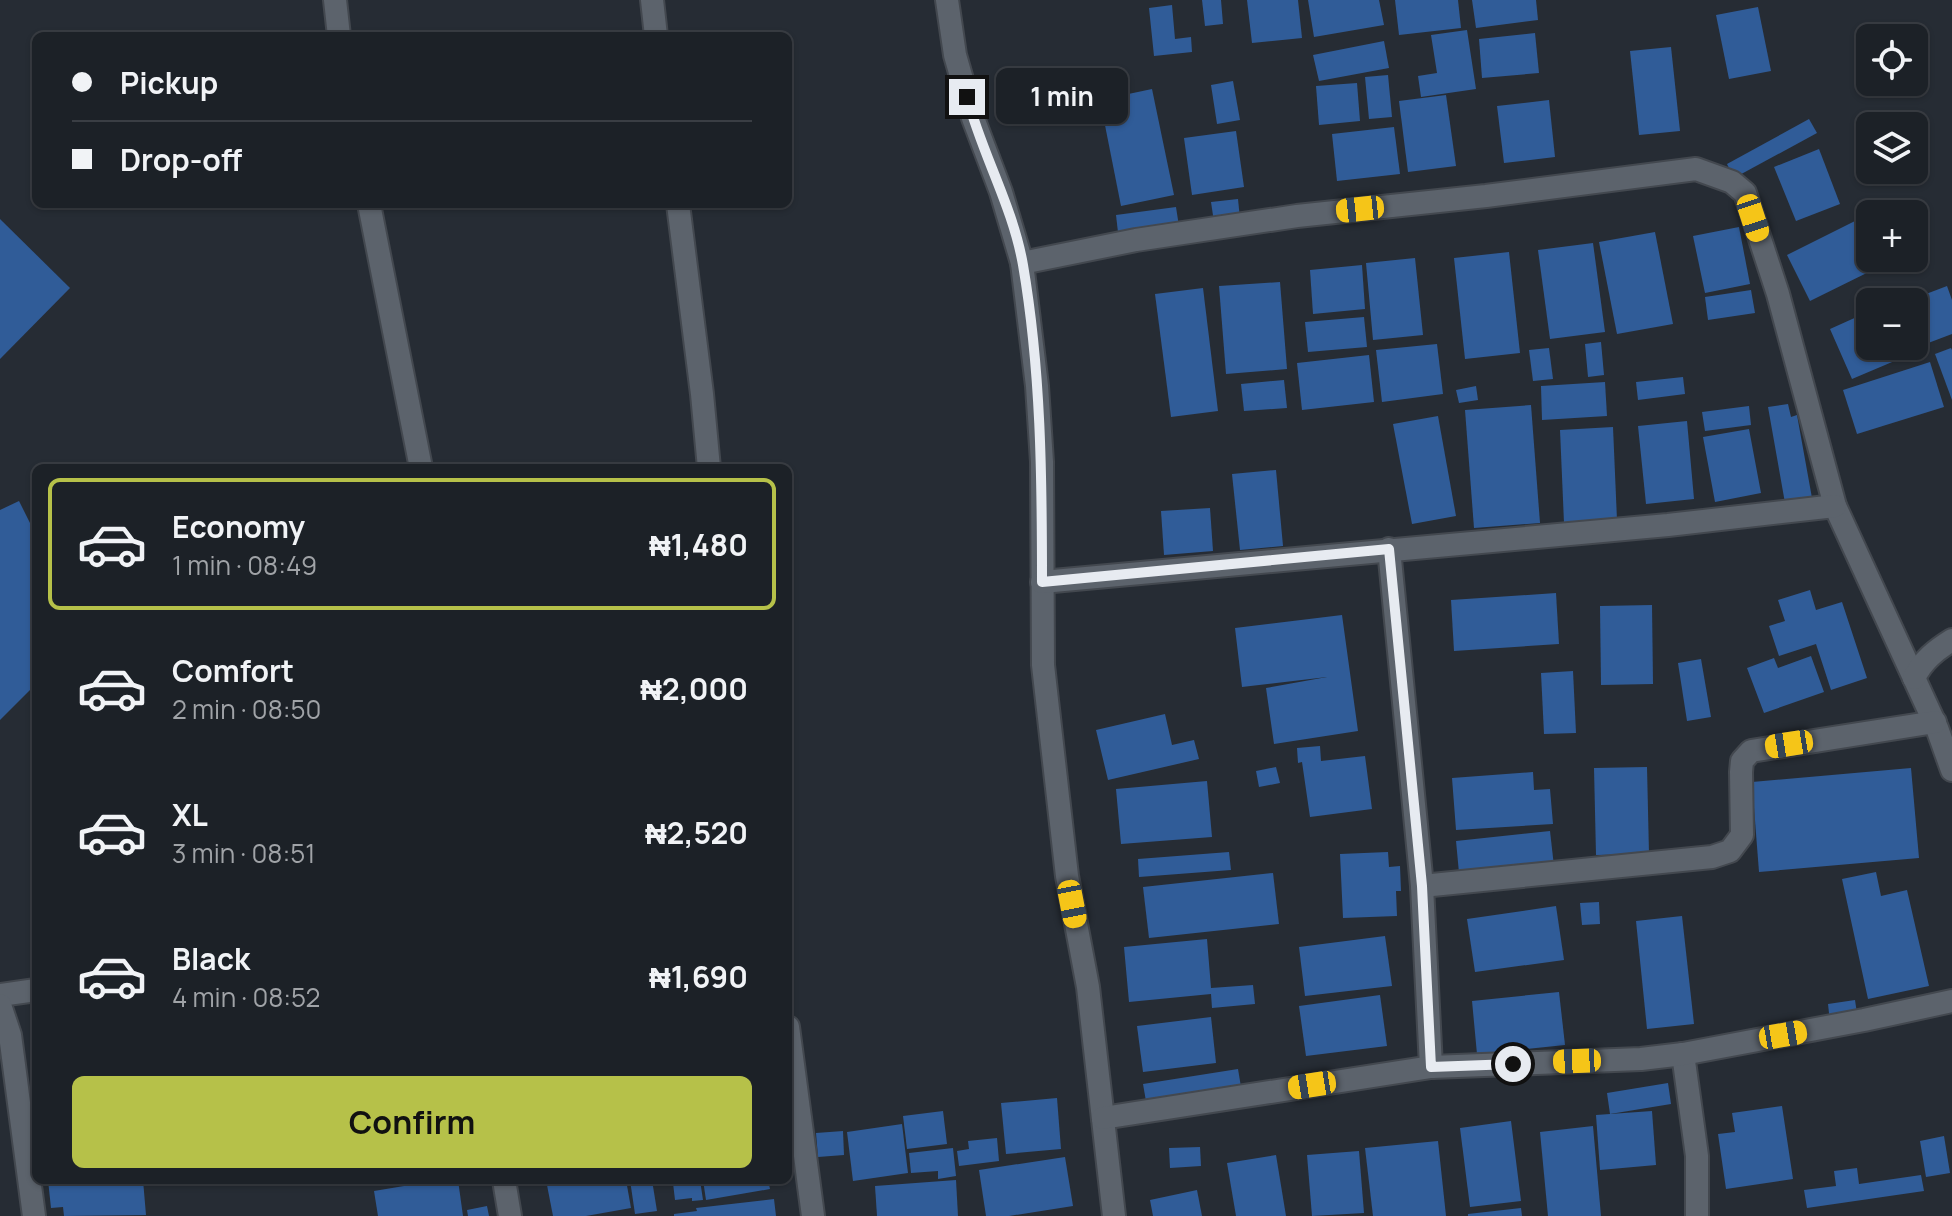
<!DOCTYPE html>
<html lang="en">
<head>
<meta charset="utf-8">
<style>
	:root { --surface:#1c2127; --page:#25292f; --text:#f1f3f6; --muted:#a0a3a7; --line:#3a3e44; --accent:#b6c149 }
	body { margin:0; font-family:Manrope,sans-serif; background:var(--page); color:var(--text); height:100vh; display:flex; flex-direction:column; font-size:30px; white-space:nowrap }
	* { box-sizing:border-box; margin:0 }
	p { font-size:26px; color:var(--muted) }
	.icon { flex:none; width:44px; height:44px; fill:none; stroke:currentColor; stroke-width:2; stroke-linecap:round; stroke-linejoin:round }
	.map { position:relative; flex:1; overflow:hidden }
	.side { position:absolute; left:32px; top:464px; width:760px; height:720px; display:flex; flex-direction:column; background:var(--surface); border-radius:12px; box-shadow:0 2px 6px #0004,0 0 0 2px var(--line) }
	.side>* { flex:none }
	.top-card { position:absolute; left:32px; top:32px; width:760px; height:176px; border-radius:12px; box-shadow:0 2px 6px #0004,0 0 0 2px var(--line); display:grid; align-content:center; height:176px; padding:0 40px; background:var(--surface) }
	.controls { position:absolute; left:1856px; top:24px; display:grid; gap:16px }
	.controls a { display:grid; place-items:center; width:72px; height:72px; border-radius:12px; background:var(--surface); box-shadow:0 2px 6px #0004,0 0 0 2px var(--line); font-size:40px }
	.end { position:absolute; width:36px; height:36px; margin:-18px; border:10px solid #e7ebf1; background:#111; box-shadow:0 0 0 4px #111 }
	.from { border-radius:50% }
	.bubble { position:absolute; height:56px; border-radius:12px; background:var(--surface); box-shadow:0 2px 6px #0004,0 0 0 2px var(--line); font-size:26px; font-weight:700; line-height:56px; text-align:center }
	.car { position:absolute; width:24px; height:48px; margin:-24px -12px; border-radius:10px; box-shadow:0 0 6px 2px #0007; background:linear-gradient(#f5c518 24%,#345 0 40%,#f5c518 0 76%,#345 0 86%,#f5c518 0) }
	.top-card b { display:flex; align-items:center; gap:28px; height:76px; font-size:30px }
	.top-card b+b { border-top:2px solid var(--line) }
	.top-card i { width:20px; height:20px; background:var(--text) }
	ul { padding:14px 0 0; list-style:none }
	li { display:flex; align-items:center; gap:24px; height:132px; margin:0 16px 12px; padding:0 24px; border:4px solid transparent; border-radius:12px }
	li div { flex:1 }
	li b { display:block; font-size:30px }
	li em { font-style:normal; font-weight:700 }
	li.on { border-color:var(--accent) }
	li>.icon { width:72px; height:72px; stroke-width:1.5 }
	.action { display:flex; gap:16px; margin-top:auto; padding:16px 40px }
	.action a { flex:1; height:92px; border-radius:12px; background:var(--accent); color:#111; font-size:32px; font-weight:700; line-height:92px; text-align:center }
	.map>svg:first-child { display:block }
	.building { fill:#305c98 }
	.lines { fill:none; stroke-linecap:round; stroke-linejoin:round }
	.minor-casing { stroke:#43484f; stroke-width:26 }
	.minor { stroke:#5c636c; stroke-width:22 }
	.route { stroke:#e7ebf1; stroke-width:10 }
</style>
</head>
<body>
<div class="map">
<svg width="1952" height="1216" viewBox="0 0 1952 1216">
	<rect width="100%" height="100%" fill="#262c34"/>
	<g class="building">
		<path d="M1202 0H1221L1223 24 1205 26Z"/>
		<path d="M1247 0H1298L1302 38 1252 43Z"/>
		<path d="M1308 0H1379L1384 25 1314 37Z"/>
		<path d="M1395 0H1458L1461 28 1399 35Z"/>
		<path d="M1472 0H1536L1538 20 1476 28Z"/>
		<path d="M1172 5 1175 39 1191 37 1192 52 1154 56 1149 8Z"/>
		<path d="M1758 7 1771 71 1729 79 1716 15Z"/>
		<path d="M1467 30 1476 89 1421 97 1418 76 1437 73 1431 35Z"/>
		<path d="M1535 33 1539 73 1482 78 1479 39Z"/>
		<path d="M1384 41 1389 68 1319 81 1313 55Z"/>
		<path d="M1671 47 1680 131 1639 135 1630 51Z"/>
		<path d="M1388 75 1392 117 1369 119 1365 77Z"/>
		<path d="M1233 81 1240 120 1217 124 1211 85Z"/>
		<path d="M1357 83 1360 121 1319 125 1316 86Z"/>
		<path d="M1152 89 1174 195 1121 206 1100 100Z"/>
		<path d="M1446 95 1456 166 1408 172 1399 101Z"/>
		<path d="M1549 100 1555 157 1504 163 1497 106Z"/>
		<path d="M1809 119 1817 133 1734 178 1727 164Z"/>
		<path d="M1394 127 1400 174 1337 181 1332 134Z"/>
		<path d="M1236 131 1244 187 1192 195 1184 138Z"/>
		<path d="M1819 149 1840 204 1796 221 1774 167Z"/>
		<path d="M1238 199 1240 219 1214 222 1211 202Z"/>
		<path d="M1176 207 1180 233 1119 241 1116 215Z"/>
		<path d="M1865 216 1870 225V258H1887L1889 262 1810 301 1787 255Z"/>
		<path d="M0 219 70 288 0 359Z"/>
		<path d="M1739 227 1750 284 1705 293 1693 236Z"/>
		<path d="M1655 232 1673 324 1617 334 1599 242Z"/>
		<path d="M1593 243 1605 332 1550 339 1538 250Z"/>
		<path d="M1509 252 1520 353 1465 359 1454 258Z"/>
		<path d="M1415 258 1423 335 1373 340 1366 263Z"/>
		<path d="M1362 265 1365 309 1313 314 1310 270Z"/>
		<path d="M1280 282 1287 369 1226 374 1219 286Z"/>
		<path d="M1947 286 1952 300V334L1915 348 1914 302H1905Z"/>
		<path d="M1203 288 1218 411 1171 417 1155 294Z"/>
		<path d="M1751 290 1755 313 1708 320 1705 297Z"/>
		<path d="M1870 311V346H1908L1911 354 1852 379 1830 329Z"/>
		<path d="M1364 317 1367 347 1308 352 1305 322Z"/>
		<path d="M1601 342 1604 375 1588 377 1585 344Z"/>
		<path d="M1437 344 1443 394 1382 402 1376 350Z"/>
		<path d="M1549 348 1553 379 1533 381 1529 350Z"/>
		<path d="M1951 348 1952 350V400L1935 354Z"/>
		<path d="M1369 355 1374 402 1302 410 1297 363Z"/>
		<path d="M1930 362 1944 407 1857 434 1843 390Z"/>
		<path d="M1683 377 1685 394 1638 400 1636 382Z"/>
		<path d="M1284 380 1287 408 1244 411 1241 384Z"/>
		<path d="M1605 382 1607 416 1542 420 1541 386Z"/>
		<path d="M1476 386 1478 400 1459 403 1456 390Z"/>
		<path d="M1788 404 1791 417 1797 415 1812 498 1785 503 1768 407Z"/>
		<path d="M1531 405 1540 523 1474 528 1465 410Z"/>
		<path d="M1749 406 1751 425 1705 431 1702 412Z"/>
		<path d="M1438 416 1456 516 1412 524 1393 424Z"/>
		<path d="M1687 421 1694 499 1646 504 1638 426Z"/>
		<path d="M1613 427 1617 520 1564 523 1560 430Z"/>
		<path d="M1749 429 1761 493 1715 502 1703 437Z"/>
		<path d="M1276 470 1283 546 1240 550 1232 474Z"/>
		<path d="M19 501 36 535V684L0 720V510Z"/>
		<path d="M1210 508 1213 551 1164 555 1161 511Z"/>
		<path d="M1810 590 1816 610 1842 602 1867 678 1831 690 1816 644 1779 656 1769 626 1785 621 1778 600Z"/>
		<path d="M1556 593 1559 644 1454 651 1451 600Z"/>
		<path d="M1652 605 1653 684 1601 685 1600 606Z"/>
		<path d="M1342 615 1358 731 1274 744 1266 688 1327 677 1242 687 1235 628Z"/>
		<path d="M1811 656 1824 692 1764 713 1747 668 1774 658 1778 668Z"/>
		<path d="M1701 659 1711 717 1687 721 1678 663Z"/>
		<path d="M1573 671 1576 733 1544 734 1541 673Z"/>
		<path d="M1165 714 1172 745 1194 740 1199 759 1108 780 1096 730Z"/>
		<path d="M1320 746 1321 761 1365 756 1372 809 1310 817 1302 762 1298 763 1297 748Z"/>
		<path d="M1276 767 1280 783 1259 787 1256 771Z"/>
		<path d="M1647 767 1649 854 1596 855 1594 768Z"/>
		<path d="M1911 768 1919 858 1759 872 1752 782Z"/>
		<path d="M1533 772 1534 790 1550 789 1553 824 1456 830 1452 778Z"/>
		<path d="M1207 781 1212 837 1121 844 1116 789Z"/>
		<path d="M1550 831 1556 884 1461 894 1456 841Z"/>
		<path d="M1229 852 1231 870 1139 877 1138 859Z"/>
		<path d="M1388 852 1389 867 1400 866 1401 891H1396L1397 916 1343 918 1340 854Z"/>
		<path d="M1876 872 1881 896 1907 890 1929 986 1868 999 1842 879Z"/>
		<path d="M1273 873 1279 924 1149 938 1143 887Z"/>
		<path d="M1599 902 1600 924 1582 925 1580 903Z"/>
		<path d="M1556 906 1564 960 1475 972 1467 919Z"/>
		<path d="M1682 916 1694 1024 1647 1029 1636 921Z"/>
		<path d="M1385 936 1392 986 1305 996 1299 947Z"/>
		<path d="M1207 939 1211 988 1253 985 1255 1004 1212 1008 1211 994 1129 1002 1124 947Z"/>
		<path d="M1559 992 1565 1045 1477 1054 1472 1001Z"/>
		<path d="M1380 995 1387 1046 1306 1056 1299 1006Z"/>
		<path d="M1855 1000 1859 1027 1831 1031 1828 1004Z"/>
		<path d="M1211 1017 1216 1063 1143 1072 1137 1026Z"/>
		<path d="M1238 1069 1242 1093 1147 1107 1143 1084Z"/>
		<path d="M1668 1083 1671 1104 1610 1114 1607 1093Z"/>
		<path d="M1057 1098 1061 1149 1006 1154 1001 1103Z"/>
		<path d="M1782 1106 1793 1179 1726 1189 1718 1134 1735 1132 1732 1113Z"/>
		<path d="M943 1111 947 1144 907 1149 903 1116Z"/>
		<path d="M1652 1111 1656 1165 1600 1170 1596 1115Z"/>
		<path d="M1511 1121 1521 1201 1470 1207 1460 1128Z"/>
		<path d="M902 1124 908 1173 853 1181 847 1132Z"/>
		<path d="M1593 1126 1601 1216H1548L1540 1132Z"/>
		<path d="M843 1131 844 1155 818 1157 816 1133Z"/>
		<path d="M1944 1136 1950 1173 1926 1177 1920 1141Z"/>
		<path d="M997 1138 999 1161 959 1166 957 1151 969 1149 968 1141Z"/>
		<path d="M1438 1141 1446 1216H1373L1365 1148Z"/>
		<path d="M1200 1147 1201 1166 1170 1168 1169 1148Z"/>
		<path d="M953 1148 956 1176 938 1179V1171L911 1173 909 1153Z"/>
		<path d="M1359 1151 1364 1213 1312 1216 1307 1155Z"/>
		<path d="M1276 1155 1286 1216H1236L1227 1163Z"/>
		<path d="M1065 1157 1073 1206 1009 1216H986L979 1170Z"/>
		<path d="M1857 1168 1859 1184 1921 1175 1924 1191 1807 1208 1804 1190 1836 1186 1834 1171Z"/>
		<path d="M48 1180H143L146 1215 64 1216 63 1207 51 1208Z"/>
		<path d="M440 1180H458L463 1216H378L374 1191Z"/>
		<path d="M546 1180H626L631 1208 586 1216H553Z"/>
		<path d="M630 1180H652L657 1211 635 1214Z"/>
		<path d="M700 1180 703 1200 692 1201V1198L675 1200 673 1183Z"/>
		<path d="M703 1180H768L770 1189 706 1200Z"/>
		<path d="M956 1180 958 1216H877L875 1186Z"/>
		<path d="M1197 1190 1202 1216H1153L1150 1200Z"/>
		<path d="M774 1199 776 1216H674V1214L697 1211 696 1208Z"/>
		<path d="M487 1206 489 1216H468L467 1210Z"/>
		<path d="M1521 1208 1522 1216H1468V1214Z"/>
	</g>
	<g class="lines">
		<defs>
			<g id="minor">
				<path d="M335 0 339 36"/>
				<path d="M652 0 656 36"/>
				<path d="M947 0 955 55 973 118 1001 192 1022 263 1037 386 1042 462 1043 665 1067 876 1088 987 1114 1216"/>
				<path d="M369 204 421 468"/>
				<path d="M678 204 702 394 709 468"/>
				<path d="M1022 263 1136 240 1297 216 1486 196 1696 169 1732 182 1745 193 1778 294 1835 506 1937 728 1952 770"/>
				<path d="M1389 549 1422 886 1431 1067"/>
				<path d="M1042 582 1668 525 1835 506"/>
				<path d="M1914 678C1923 660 1936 650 1952 640"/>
				<path d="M1422 886 1712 857 1730 851 1742 835 1741 772 1742 761 1751 751 1935 722"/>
				<path d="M0 995 36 990"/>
				<path d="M0 1005 10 1035 34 1216"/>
				<path d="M788 1027 813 1216"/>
				<path d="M1683 1054 1697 1156V1216"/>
				<path d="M1103 1118 1431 1067 1641 1059 1683 1054 1864 1020 1952 1001"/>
				<path d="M504 1180 510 1216"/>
			</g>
		</defs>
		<use href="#minor" class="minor-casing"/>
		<use href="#minor" class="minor"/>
	</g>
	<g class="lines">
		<path class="route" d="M967 97C982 154 1013 207 1023 265 1041 370 1042 476 1042 582L1389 549 1422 886 1431 1067 1513 1064"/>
	</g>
</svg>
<div class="controls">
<a><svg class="icon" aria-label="locate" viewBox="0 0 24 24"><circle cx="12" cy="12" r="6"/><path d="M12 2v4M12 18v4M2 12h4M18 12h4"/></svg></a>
<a><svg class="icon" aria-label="layers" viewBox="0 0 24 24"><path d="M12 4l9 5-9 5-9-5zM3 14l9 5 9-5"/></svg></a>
<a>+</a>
<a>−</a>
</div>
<i class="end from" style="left:1513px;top:1064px"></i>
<i class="end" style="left:967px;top:97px"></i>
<div class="bubble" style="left:996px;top:68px;width:132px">1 min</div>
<i class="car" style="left:1360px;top:209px;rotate:264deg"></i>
<i class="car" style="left:1753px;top:218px;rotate:162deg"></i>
<i class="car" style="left:1789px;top:744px;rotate:261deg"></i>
<i class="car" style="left:1072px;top:904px;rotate:169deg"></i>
<i class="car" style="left:1783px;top:1035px;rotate:80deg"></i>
<i class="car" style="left:1577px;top:1061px;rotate:268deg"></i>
<i class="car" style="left:1312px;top:1085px;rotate:261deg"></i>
<div class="top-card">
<b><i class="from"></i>Pickup</b>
<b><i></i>Drop-off</b>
</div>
<section class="side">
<ul>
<li class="on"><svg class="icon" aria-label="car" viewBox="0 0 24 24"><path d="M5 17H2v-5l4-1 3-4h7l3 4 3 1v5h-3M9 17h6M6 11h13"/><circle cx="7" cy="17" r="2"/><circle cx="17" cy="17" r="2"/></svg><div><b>Economy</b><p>1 min · 08:49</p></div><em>₦1,480</em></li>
<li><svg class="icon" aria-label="car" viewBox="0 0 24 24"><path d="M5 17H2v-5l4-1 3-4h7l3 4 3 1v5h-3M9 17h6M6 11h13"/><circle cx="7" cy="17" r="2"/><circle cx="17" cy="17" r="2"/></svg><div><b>Comfort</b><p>2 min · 08:50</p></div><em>₦2,000</em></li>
<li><svg class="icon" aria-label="car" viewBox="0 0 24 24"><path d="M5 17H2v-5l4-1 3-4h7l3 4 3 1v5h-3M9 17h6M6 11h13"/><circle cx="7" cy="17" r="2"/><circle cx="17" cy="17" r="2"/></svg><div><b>XL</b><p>3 min · 08:51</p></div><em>₦2,520</em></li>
<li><svg class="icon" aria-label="car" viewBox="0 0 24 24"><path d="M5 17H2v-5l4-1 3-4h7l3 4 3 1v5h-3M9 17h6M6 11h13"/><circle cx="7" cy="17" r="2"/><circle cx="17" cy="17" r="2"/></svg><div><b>Black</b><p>4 min · 08:52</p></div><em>₦1,690</em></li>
</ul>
<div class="action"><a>Confirm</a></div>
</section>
</div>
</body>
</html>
